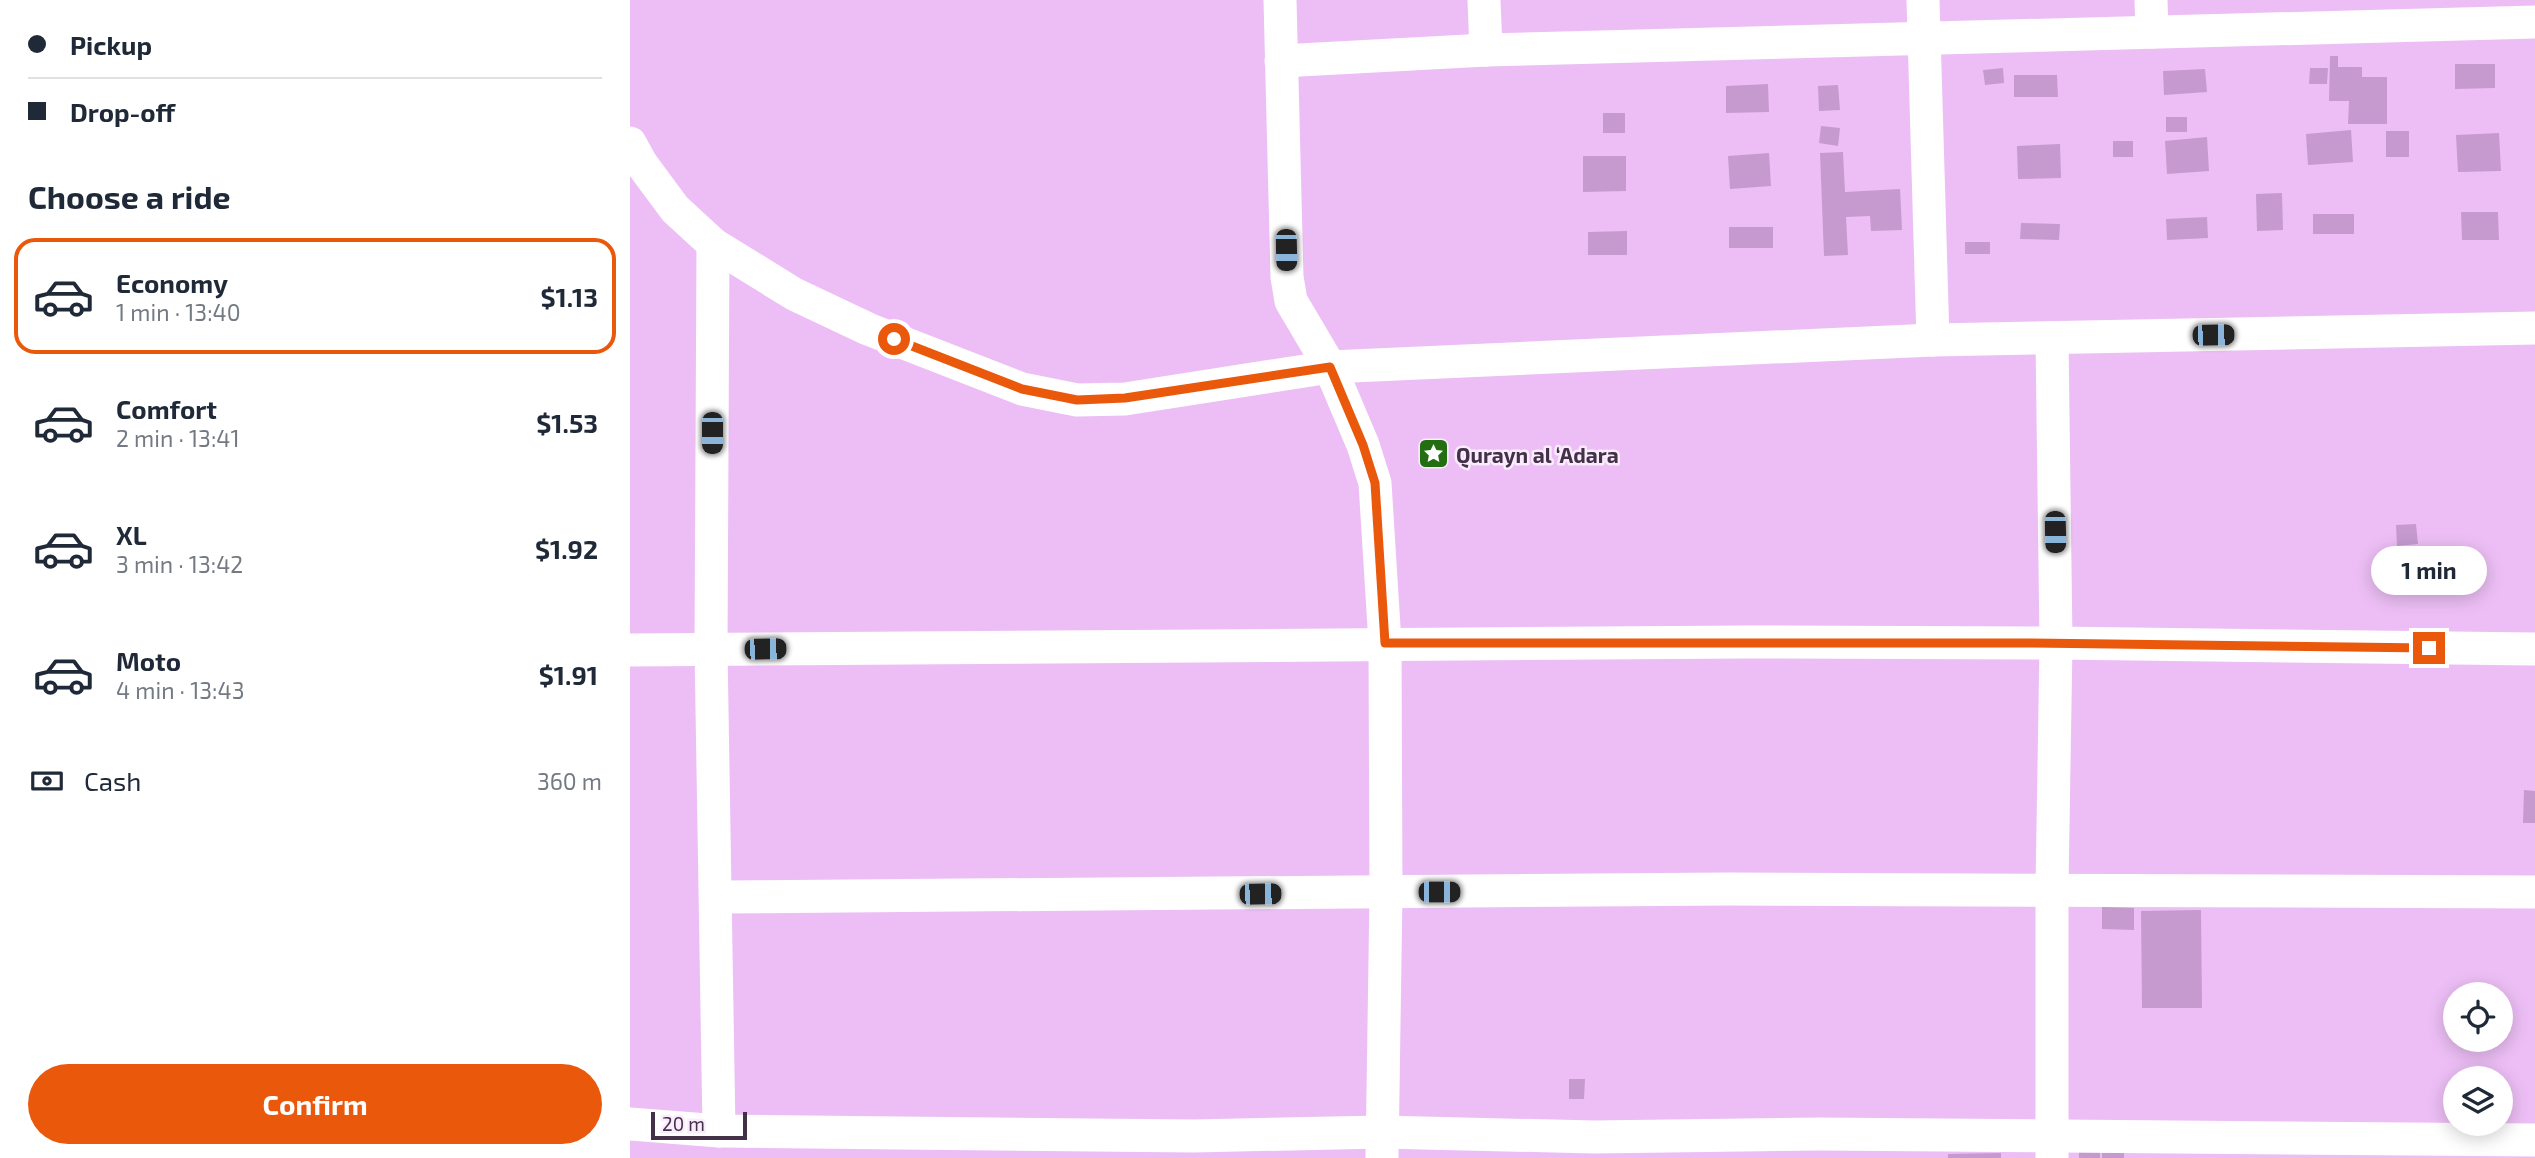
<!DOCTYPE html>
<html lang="en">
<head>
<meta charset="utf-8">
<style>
	:root { --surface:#fff; --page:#f2f2f3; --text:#1f2937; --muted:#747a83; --line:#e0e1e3; --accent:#ea580c }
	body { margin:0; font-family:"Exo 2",sans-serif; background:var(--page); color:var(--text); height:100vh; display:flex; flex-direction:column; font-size:26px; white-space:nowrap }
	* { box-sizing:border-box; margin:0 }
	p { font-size:23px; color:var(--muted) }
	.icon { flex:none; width:38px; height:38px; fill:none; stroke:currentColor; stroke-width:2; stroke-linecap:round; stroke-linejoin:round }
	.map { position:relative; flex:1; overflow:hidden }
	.details { display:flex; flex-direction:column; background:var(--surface); width:630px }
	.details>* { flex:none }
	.banner { display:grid; align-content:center; height:154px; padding:0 28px; background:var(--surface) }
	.tools { position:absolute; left:1813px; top:982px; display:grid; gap:14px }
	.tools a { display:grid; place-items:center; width:70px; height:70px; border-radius:50%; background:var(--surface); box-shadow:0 4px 18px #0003; font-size:35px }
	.scale { position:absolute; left:21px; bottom:18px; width:96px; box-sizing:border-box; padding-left:7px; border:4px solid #433147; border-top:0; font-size:19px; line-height:24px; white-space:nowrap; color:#433147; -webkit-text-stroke:5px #faecfd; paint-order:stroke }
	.end { position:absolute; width:32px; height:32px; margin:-16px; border:9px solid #ea580c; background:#fff; box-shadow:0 0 0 4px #fff }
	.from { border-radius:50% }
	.bubble { position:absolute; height:49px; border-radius:24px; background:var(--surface); box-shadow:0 4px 18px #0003; font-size:23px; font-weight:700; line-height:49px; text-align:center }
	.car { position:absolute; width:21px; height:42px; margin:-21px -10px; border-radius:9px; box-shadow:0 0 5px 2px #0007; background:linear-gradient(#222 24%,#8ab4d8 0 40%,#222 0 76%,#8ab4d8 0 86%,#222 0) }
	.banner b { display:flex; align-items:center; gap:24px; height:66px; font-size:26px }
	.banner b+b { border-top:2px solid var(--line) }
	.banner i { width:18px; height:18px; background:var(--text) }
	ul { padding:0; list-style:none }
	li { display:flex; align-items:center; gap:21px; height:116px; margin:0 14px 10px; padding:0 14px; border:4px solid transparent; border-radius:21px }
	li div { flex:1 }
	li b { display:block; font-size:26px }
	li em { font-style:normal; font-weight:700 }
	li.selected { border-color:var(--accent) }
	li>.icon { width:63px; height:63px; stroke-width:1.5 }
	h2 { padding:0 28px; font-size:32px; line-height:84px }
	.pay { display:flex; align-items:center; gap:18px; height:77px; padding:0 28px; font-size:26px }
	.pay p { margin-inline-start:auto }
	.action { display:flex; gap:14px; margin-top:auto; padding:14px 28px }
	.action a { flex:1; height:80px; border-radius:42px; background:var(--accent); color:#fff; font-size:28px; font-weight:700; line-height:80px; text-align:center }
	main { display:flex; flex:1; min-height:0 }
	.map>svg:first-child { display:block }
	.building { fill:#c69acf }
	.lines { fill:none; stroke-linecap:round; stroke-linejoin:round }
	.minor { stroke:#fff; stroke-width:33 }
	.route { stroke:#ea580c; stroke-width:9 }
	.labels { text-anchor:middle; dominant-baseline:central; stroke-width:5; stroke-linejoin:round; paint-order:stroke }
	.poi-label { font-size:21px; font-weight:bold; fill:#433147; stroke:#faecfd; text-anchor:start }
</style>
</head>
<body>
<main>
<section class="details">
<div class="banner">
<b><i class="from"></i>Pickup</b>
<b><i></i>Drop-off</b>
</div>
<h2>Choose a ride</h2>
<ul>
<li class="selected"><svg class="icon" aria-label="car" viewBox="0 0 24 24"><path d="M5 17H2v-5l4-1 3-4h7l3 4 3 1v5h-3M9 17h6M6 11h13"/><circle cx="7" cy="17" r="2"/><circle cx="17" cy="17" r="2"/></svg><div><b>Economy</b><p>1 min · 13:40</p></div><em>$1.13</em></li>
<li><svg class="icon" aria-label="car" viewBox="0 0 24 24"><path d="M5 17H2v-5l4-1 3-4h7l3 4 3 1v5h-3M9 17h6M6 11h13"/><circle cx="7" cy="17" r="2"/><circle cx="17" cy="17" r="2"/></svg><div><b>Comfort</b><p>2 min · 13:41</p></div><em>$1.53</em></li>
<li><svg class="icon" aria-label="car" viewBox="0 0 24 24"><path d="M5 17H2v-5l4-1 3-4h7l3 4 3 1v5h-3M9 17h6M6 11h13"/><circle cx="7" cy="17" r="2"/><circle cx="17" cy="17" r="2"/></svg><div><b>XL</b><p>3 min · 13:42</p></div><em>$1.92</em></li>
<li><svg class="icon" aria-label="car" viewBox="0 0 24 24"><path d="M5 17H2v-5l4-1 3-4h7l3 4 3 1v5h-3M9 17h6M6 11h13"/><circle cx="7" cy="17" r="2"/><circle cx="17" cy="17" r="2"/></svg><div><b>Moto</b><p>4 min · 13:43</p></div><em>$1.91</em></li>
</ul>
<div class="pay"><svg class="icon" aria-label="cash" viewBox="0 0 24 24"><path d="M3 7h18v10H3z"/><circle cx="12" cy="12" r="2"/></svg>Cash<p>360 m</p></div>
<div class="action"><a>Confirm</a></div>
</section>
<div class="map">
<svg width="1905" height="1158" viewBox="0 0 1905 1158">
	<rect width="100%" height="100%" fill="#ecbef5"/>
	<g class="building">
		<path d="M1700 56H1708V67H1732V77H1757V124H1718L1719 101H1699Z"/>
		<path d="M1825 64H1865V88L1825 89Z"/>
		<path d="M1373 68 1374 83 1355 85 1353 70Z"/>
		<path d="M1680 68H1698L1697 84H1679Z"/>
		<path d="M1575 69 1577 92 1534 95 1533 71Z"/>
		<path d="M1384 75H1427L1428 97H1384Z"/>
		<path d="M1138 84 1139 112 1096 113V86Z"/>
		<path d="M1208 85 1210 110 1189 111 1188 86Z"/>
		<rect x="973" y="113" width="22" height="20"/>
		<rect x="1536" y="117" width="21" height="15"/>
		<path d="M1191 126 1210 128 1208 146 1189 143Z"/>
		<path d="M1721 130 1723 162 1678 165 1676 134Z"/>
		<rect x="1756" y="131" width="23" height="26"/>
		<path d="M1869 133 1871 171 1828 172 1826 135Z"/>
		<path d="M1577 137 1579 171 1537 174 1535 141Z"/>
		<rect x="1483" y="141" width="20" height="16"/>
		<path d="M1430 144 1431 178 1388 179 1387 146Z"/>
		<path d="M1213 152 1215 192 1270 189 1272 230 1241 231 1240 216 1216 217 1218 255 1194 256 1190 153Z"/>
		<path d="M1139 153 1141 186 1100 189 1098 156Z"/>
		<path d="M953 156H996V191L953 192Z"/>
		<path d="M1652 193 1653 230 1627 231 1626 194Z"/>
		<path d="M1831 212H1868L1869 240H1832Z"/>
		<rect x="1683" y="214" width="41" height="20"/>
		<path d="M1577 217 1578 238 1537 240 1536 219Z"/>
		<path d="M1391 223 1430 224 1429 240 1390 239Z"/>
		<rect x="1099" y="227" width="44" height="21"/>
		<path d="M997 231V255H958V232Z"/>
		<rect x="1335" y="242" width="25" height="12"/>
		<path d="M1786 524 1788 544 1767 546 1766 525Z"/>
		<path d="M1894 790 1905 791V823H1893Z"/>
		<path d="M1472 907 1504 908V930L1472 929Z"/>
		<path d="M1571 910 1572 1008H1512L1511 911Z"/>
		<path d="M939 1079H955L954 1099H939Z"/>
		<path d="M1470 1149V1158H1449V1150Z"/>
		<path d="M1494 1152V1158H1472V1153Z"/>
		<path d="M1371 1153V1158H1318V1154Z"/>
	</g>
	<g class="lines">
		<g class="minor">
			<path d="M650 0 657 277 661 301 700 367 733 445 745 483 755 643 756 893 752 1158"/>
			<path d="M854 0 856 50"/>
			<path d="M1293 0 1303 340"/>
			<path d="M1521 0 1522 32"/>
			<path d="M651 61 856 50 1905 22"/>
			<path d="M0 143 11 163 45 209 83 244 164 294 238 329 392 389 447 400 495 399 700 367 1303 340 1905 328"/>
			<path d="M83 244 81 649 89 1131"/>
			<path d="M0 650 1116 642 1426 643 1905 649"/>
			<path d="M87 897 1099 889 1905 892"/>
			<path d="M0 1124 89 1131 564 1136 751 1132 964 1137 1190 1134 1905 1140"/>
			<path d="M1422 1158V888L1426 643 1422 338"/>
		</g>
	</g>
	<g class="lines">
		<path class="route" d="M264 339 392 389 447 400 495 398 700 367 733 445 745 483 755 643H1401L1799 648"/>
	</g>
	<defs>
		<symbol id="sight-square" viewBox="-11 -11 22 22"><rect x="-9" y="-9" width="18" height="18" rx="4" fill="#226e10" stroke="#faecfd"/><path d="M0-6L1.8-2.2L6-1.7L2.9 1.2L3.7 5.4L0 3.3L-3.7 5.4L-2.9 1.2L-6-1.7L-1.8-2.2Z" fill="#fff"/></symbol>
	</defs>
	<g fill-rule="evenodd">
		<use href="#sight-square" x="786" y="436" width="35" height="35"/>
	</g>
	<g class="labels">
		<g class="poi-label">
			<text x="826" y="454">Qurayn al ‘Adara</text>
		</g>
	</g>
</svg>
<div class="tools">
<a><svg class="icon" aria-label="locate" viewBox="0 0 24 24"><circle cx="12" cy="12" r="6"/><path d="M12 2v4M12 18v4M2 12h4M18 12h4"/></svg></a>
<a><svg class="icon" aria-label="layers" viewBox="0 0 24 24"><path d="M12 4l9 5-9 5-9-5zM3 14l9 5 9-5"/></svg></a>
</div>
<div class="scale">20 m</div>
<i class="end from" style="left:264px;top:339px"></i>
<i class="end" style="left:1799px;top:648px"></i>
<div class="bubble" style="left:1741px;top:546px;width:116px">1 min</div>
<i class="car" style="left:656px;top:250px;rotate:179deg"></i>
<i class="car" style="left:1583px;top:335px;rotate:89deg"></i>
<i class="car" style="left:82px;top:433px;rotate:180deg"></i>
<i class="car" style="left:1425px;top:532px;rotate:179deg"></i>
<i class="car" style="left:135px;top:649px;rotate:89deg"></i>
<i class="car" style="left:809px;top:892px;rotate:90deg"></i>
<i class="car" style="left:630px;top:894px;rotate:89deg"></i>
</div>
</main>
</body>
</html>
